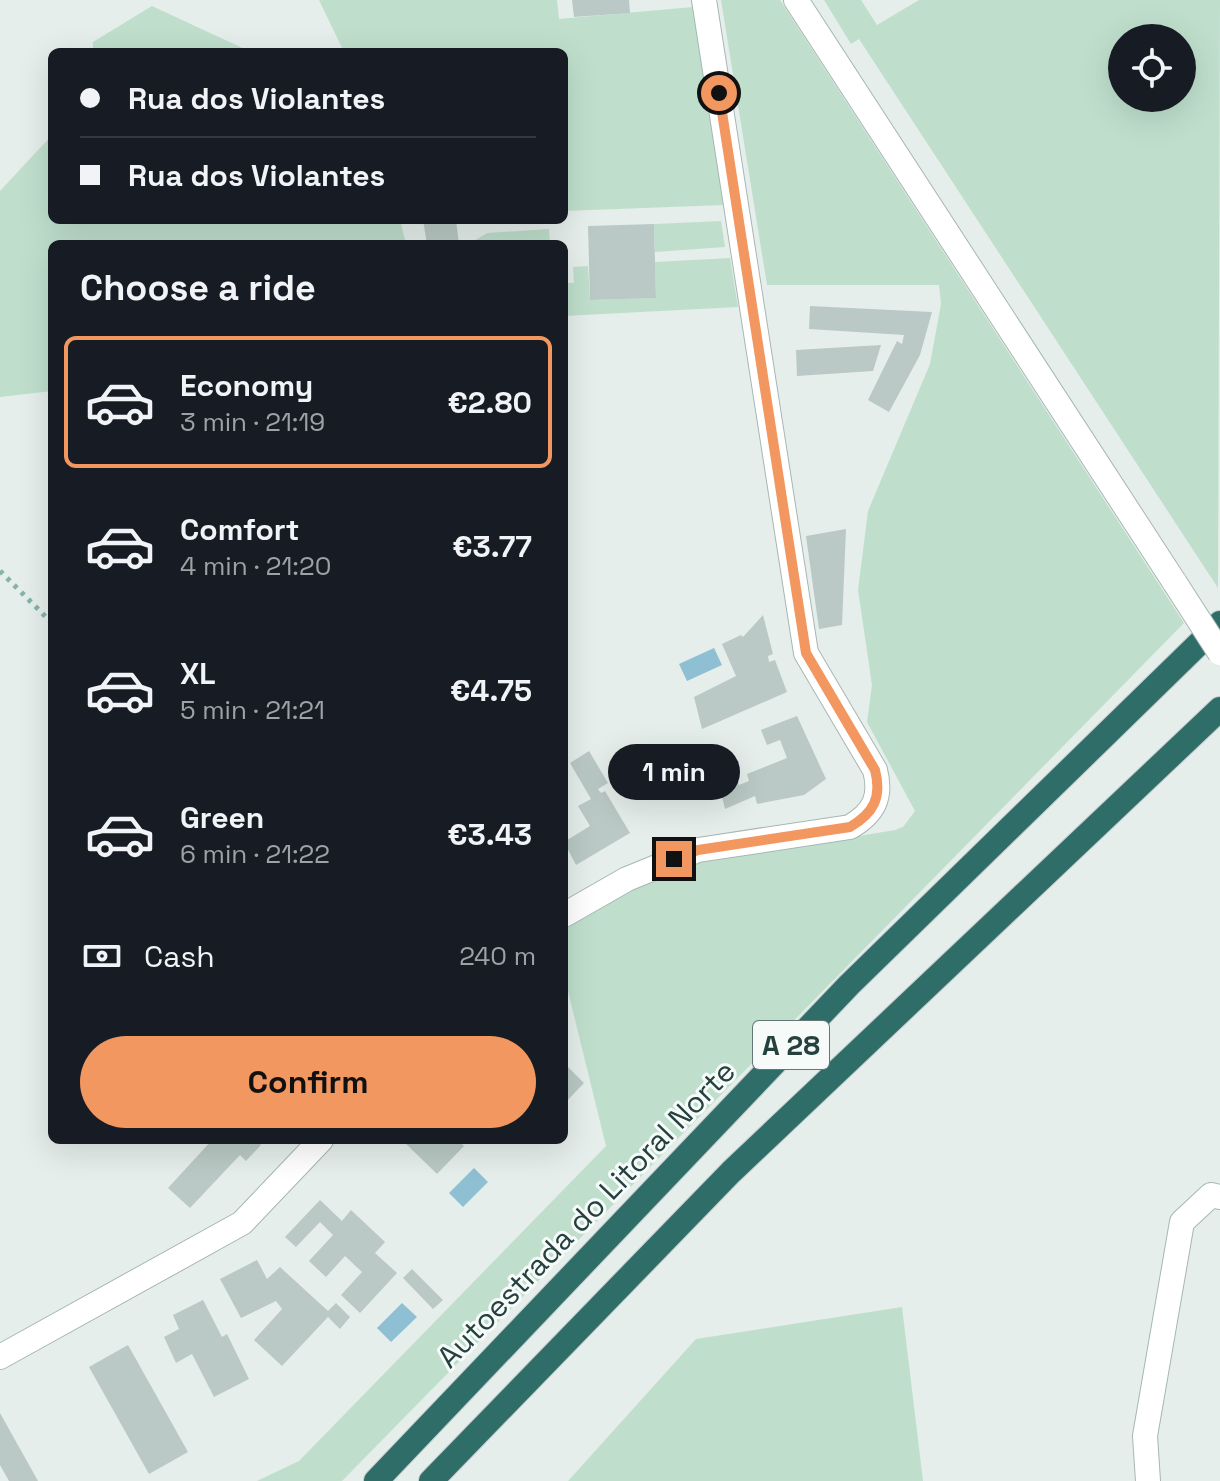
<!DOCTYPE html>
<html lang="en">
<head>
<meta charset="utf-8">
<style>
	:root { --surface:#171b24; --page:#242831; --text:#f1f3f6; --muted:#9ea1a6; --line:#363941; --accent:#f29760 }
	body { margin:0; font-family:"Space Grotesk",sans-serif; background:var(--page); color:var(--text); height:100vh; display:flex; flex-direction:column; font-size:30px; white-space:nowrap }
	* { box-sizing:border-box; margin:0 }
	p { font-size:26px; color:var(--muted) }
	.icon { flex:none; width:44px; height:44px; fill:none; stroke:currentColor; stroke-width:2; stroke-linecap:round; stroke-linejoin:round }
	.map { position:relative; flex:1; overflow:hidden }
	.panel { position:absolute; left:48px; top:240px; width:520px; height:904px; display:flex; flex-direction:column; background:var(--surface); border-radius:12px; box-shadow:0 8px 32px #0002 }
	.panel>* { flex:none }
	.top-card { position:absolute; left:48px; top:48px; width:520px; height:176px; border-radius:12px; box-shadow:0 8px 32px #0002; display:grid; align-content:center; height:176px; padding:0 32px; background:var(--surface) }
	.buttons { position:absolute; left:1108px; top:24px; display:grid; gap:16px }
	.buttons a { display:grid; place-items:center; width:88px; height:88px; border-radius:50%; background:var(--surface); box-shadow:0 8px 32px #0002; font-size:40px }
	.end { position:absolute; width:36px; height:36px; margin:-18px; border:10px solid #f29760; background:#111; box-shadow:0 0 0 4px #111 }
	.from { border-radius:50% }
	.bubble { position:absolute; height:56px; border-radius:28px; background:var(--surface); box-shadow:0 8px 32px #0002; font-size:26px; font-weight:600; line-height:56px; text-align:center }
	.top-card b { display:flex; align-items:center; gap:28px; height:76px; font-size:30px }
	.top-card b+b { border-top:2px solid var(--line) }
	.top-card i { width:20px; height:20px; background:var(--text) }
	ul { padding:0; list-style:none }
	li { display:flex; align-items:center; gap:24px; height:132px; margin:0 16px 12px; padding:0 16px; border:4px solid transparent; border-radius:12px }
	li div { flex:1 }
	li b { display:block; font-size:30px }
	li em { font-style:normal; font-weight:600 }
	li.selected { border-color:var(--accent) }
	li>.icon { width:72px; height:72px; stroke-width:1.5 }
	h2 { padding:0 32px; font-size:36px; line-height:96px }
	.pay { display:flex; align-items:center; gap:20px; height:88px; padding:0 32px; font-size:30px }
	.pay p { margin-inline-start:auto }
	.primary-button { display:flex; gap:16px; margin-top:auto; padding:16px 32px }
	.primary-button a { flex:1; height:92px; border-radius:48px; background:var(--accent); color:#111; font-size:32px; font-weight:600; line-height:92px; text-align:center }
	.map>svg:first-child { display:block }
	.green { fill:#bfdfcc; fill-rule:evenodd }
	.water { fill:#8ebfd3 }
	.building { fill:#bac9c5 }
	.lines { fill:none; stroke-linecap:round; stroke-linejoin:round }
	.minor-casing { stroke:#a7b7b3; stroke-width:26 }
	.tertiary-casing { stroke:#a7b7b3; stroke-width:26 }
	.motorway-casing { stroke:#c2cac9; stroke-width:26 }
	.path { stroke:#86b2aa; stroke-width:5; stroke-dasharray:4 6; stroke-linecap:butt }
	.minor { stroke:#fff; stroke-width:24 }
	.tertiary { stroke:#fff; stroke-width:24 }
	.motorway { stroke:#2f6d69; stroke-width:24 }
	.tertiary-bridge-casing { stroke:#a7b7b3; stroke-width:26; stroke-linecap:butt }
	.tertiary-bridge { stroke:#fff; stroke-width:24 }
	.route { stroke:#f29760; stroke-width:10 }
	.labels { text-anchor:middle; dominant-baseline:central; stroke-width:6; stroke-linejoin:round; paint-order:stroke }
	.shield { fill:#f6faf9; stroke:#637875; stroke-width:2 }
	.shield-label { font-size:28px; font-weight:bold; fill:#24413d }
	.street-label { font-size:30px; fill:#24413d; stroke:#f6faf9 }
</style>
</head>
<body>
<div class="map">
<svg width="1220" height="1481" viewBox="0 0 1220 1481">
	<rect width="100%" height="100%" fill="#e5eeeb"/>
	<g class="green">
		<path d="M319 0H557L559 19 693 7 724 205 564 211V52H344Z"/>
		<path d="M721 0H780L1184 623 342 1481H257L299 1461 606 1146 564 975V928L639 885 691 864 895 830 903 827 915 811 867 722 872 685 858 590 868 511 930 364 941 304 939 285H767Z"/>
		<path d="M824 0H861L877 25 919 0H1220L1218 588 859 39 851 44ZM1122 38H1182V98H1122Z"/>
		<path d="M152 6 251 52H93V42Z"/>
		<path d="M52 135V220H400L406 244H52V391L0 397V191Z"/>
		<path d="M721 221 725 247 655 252 654 224Z"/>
		<path d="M549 229 550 244H469L487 233Z"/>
		<path d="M730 258 738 307 564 316V283H574L573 267 588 266 590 300 656 298 655 262Z"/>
		<path d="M902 1307 923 1481H568L696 1339Z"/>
	</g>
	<g class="water">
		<path d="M714 648 722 665 687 681 679 664Z"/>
		<path d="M474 1168 488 1182 463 1207 449 1193Z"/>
		<path d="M402 1303 417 1317 391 1342 377 1328Z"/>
	</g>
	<g class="building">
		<path d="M572 0H629L630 13 574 17Z"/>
		<path d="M423 220H456L459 244H427Z"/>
		<path d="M654 224 656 298 590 300 588 226Z"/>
		<path d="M810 306 932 312 920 355 889 412 868 400 897 341 902 344 904 335 809 329Z"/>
		<path d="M881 345 873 371 797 376 796 350Z"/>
		<path d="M846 529 842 625 819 629 806 536Z"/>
		<path d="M763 615 773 654 768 656 769 662 775 660 787 692 702 729 694 697 736 676 722 644 741 635 743 637Z"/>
		<path d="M797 716 826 779 804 795 757 804 755 796 725 809 717 776 734 769 739 785 749 781 747 774 787 758 780 740 767 745 761 730Z"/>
		<path d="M589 751 608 783 598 789 601 793 605 791 630 833 576 865 564 842 590 826 578 806 591 799 570 763Z"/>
		<path d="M564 1063 584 1083 564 1104Z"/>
		<path d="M212 1140H256L261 1145 246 1161 240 1155 190 1208 168 1188Z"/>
		<path d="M402 1140H458L464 1146 437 1174Z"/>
		<path d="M320 1200 342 1221 351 1210 385 1242 375 1253 397 1273 360 1313 341 1295 362 1272 345 1256 326 1277 309 1261 333 1235 320 1222 296 1247 285 1237Z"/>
		<path d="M257 1260 267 1279 280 1267 328 1311 336 1303 350 1317 340 1329 328 1317 282 1366 254 1340 282 1309 276 1301 241 1318 220 1279Z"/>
		<path d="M412 1269 443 1300 433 1309 403 1278Z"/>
		<path d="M203 1300 222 1337 227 1334 249 1379 214 1397 192 1354 176 1363 164 1337 179 1329 173 1315Z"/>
		<path d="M128 1345 188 1452 149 1474 89 1367Z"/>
		<path d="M0 1413 38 1481H9L0 1465Z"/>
	</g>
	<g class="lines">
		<defs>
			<g id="minor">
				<path d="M564 915 627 879 698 850 850 827C874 813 882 797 875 770L806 653 704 0"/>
				<path d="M0 1357 242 1223 321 1140"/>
				<path d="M1148 1481 1145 1436 1182 1222 1211 1195 1220 1197"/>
			</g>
			<path id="tertiary" d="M796 0 1175 583"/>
			<g id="motorway">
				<path d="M376 1481 849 985 1220 623"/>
				<path d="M431 1481 731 1172 1220 709"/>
			</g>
		</defs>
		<use href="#minor" class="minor-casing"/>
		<use href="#tertiary" class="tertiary-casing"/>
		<use href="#motorway" class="motorway-casing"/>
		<path class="path" d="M0 571 52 623"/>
		<use href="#minor" class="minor"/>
		<use href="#tertiary" class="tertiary"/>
		<use href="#motorway" class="motorway"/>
		<defs>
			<path id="tertiary-bridge" d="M1175 583 1220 653"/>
		</defs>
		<use href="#tertiary-bridge" class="tertiary-bridge-casing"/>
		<use href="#tertiary-bridge" class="tertiary-bridge"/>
	</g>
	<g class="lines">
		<path class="route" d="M674 859 698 850 850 827C874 813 882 797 875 770L806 653 719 93"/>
	</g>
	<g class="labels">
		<rect class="shield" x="753" y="1021" width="76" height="48" rx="6"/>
		<g class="shield-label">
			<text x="791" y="1045">A 28</text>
		</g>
		<g class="street-label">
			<text transform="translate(586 1214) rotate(-46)">Autoestrada do Litoral Norte</text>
		</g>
	</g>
</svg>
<div class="buttons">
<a><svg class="icon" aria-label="locate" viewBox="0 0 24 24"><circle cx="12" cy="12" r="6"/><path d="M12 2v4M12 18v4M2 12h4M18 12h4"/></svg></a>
</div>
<i class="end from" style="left:719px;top:93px"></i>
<i class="end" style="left:674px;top:859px"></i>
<div class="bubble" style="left:608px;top:744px;width:132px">1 min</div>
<div class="top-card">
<b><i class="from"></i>Rua dos Violantes</b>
<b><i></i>Rua dos Violantes</b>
</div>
<section class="panel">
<h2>Choose a ride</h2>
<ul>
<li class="selected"><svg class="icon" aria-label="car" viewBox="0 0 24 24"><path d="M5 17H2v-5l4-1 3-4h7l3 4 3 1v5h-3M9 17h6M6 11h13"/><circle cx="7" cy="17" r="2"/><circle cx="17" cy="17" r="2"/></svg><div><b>Economy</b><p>3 min · 21:19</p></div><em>€2.80</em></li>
<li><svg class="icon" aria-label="car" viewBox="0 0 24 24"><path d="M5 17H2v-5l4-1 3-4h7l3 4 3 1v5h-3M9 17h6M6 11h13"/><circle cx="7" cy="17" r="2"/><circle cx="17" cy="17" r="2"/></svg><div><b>Comfort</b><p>4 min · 21:20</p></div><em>€3.77</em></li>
<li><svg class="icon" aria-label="car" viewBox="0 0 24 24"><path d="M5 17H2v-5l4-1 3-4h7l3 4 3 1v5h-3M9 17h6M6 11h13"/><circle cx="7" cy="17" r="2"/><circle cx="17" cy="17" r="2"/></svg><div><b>XL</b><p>5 min · 21:21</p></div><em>€4.75</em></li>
<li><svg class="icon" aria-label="car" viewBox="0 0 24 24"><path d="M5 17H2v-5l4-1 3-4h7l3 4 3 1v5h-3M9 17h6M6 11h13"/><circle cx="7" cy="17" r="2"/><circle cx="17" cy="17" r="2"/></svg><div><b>Green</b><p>6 min · 21:22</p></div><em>€3.43</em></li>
</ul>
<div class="pay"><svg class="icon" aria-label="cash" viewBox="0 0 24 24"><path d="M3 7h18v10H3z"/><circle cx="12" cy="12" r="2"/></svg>Cash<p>240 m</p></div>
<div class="primary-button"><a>Confirm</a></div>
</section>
</div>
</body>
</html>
